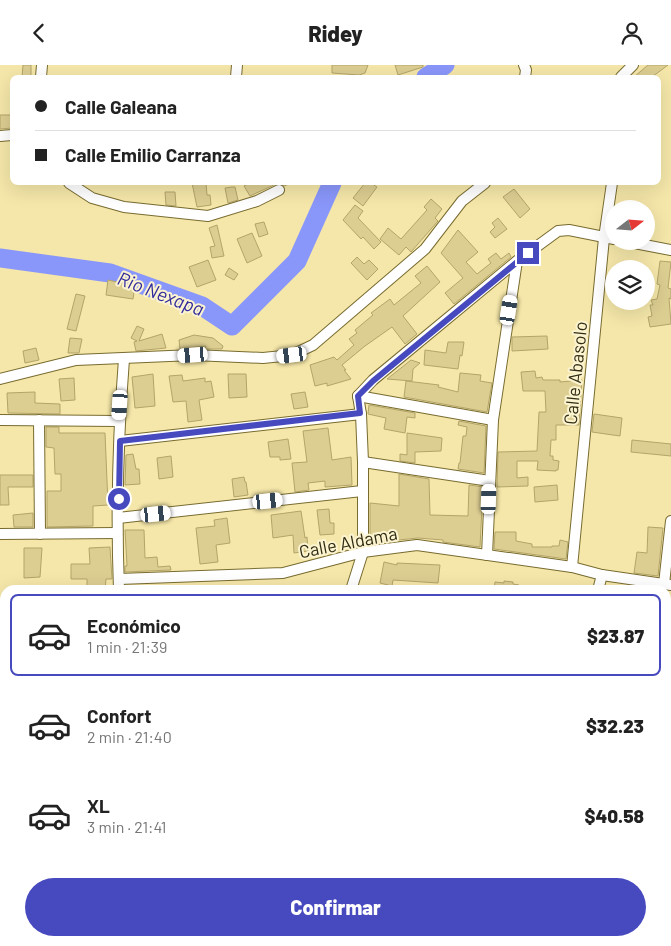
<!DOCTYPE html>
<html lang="es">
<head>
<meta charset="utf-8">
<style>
	:root { --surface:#fff; --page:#f2f2f2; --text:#222; --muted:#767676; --line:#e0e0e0; --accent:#4749be }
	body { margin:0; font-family:Barlow,sans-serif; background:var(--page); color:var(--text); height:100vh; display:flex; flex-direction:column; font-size:19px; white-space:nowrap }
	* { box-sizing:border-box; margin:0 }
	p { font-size:16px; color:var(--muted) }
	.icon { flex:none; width:28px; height:28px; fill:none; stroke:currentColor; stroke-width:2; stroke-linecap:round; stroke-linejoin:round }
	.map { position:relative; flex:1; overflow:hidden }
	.details { position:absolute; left:0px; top:520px; width:671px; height:361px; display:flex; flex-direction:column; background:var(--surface); border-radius:15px 15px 0 0; box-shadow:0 5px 20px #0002 }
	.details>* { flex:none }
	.top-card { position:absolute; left:10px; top:10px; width:651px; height:110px; border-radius:8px; box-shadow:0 5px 20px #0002; display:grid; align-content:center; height:110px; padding:0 25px; background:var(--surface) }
	.needle { width:32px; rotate:73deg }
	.buttons { position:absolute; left:605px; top:135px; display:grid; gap:10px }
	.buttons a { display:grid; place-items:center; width:50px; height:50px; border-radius:50%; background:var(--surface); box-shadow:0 5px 20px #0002; font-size:25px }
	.end { position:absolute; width:22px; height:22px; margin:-11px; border:6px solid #4749be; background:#fff; box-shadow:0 0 0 2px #fff }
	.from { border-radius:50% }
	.car { position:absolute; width:15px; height:30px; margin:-15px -8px; border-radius:6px; box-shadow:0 0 4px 1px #0007; background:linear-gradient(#fff 24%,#345 0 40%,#fff 0 76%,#345 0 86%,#fff 0) }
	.top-card b { display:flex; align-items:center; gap:18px; height:48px; font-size:19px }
	.top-card b+b { border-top:1px solid var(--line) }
	.top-card i { width:12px; height:12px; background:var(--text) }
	ul { padding:9px 0 0; list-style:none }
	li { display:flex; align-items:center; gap:15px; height:82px; margin:0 10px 8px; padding:0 15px; border:2px solid transparent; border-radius:8px }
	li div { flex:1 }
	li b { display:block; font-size:19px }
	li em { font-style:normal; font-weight:800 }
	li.active { border-color:var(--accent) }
	li>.icon { width:45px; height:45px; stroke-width:1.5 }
	.action { display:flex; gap:10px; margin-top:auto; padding:10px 25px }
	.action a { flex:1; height:58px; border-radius:30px; background:var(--accent); color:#fff; font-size:20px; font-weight:800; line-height:58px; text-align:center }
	header { display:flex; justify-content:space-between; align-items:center; height:65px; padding:0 25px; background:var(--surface); font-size:22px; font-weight:800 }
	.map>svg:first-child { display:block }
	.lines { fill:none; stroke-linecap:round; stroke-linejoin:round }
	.river { stroke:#8a97fa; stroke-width:19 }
	.building { fill:#dccd91; stroke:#b3a569 }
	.street-casing { stroke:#786b30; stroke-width:12 }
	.street { stroke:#fff; stroke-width:10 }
	.route { stroke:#4749be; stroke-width:6 }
	.labels { text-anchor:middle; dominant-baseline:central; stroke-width:4; stroke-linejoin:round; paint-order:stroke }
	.street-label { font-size:18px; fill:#312c13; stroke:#fcf4d0 }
	.water-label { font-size:19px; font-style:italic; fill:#312b9d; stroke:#fcf4d0 }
</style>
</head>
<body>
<header><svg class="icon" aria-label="back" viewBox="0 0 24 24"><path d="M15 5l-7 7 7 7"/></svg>Ridey<svg class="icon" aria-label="person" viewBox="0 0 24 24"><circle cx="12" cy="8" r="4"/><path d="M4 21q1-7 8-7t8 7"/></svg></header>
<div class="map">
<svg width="671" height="881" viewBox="0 0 671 881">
	<rect width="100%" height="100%" fill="#f5e7a9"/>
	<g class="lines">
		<g class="river">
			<path d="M426 12 445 0"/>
			<path d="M0 193 110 208 202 241 232 261 297 196 332 118"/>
		</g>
	</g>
	<g class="building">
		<path d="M23 0H31V12H22Z"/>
		<path d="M332 0H368L365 8 359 10 332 8Z"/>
		<path d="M395 0H423V2L398 10Z"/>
		<path d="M648 0H668L652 12H634Z"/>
		<path d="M0 50H12V63L0 64Z"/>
		<path d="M192 118H206L207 130H210L211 140 197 142Z"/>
		<path d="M250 118H292L284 121 280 118 276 119 250 131 244 121Z"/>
		<path d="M365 118H371L377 122 363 141 353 133Z"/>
		<path d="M232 122H235L238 135 228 138 225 123Z"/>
		<path d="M514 124 530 144 520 153 503 132Z"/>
		<path d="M165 127H175L176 141 166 140Z"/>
		<path d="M431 134 442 144 435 153 438 156 411 187 406 182 399 190 380 174 388 163 401 174 427 145 424 142Z"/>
		<path d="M355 140 363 146 358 153 381 177 374 184 363 172 361 174 343 155Z"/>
		<path d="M498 153 507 164 495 173 490 167 495 162 492 158Z"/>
		<path d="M264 157 268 169 259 172 255 159Z"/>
		<path d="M217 160 224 191 212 193 210 182 215 181 209 163Z"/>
		<path d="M458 165 478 187 466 197 477 209 491 198 488 194 496 188 501 194 509 188 511 192 454 239 445 228 463 213 441 188Z"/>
		<path d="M252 168 262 191 247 198 237 174Z"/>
		<path d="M357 192 364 199 369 195 378 204 367 215 351 198Z"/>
		<path d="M208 195 216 215 197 222 189 202Z"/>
		<path d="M660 196 671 197 668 223 671 224V234L669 233 671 259 650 262 648 252 652 251 650 240H653L651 235 657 234 660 220 657 219Z"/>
		<path d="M427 201 440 217 403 251 417 269 405 279 392 262 365 281 342 300 346 305H344L351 314 327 321V318L315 321 310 300 334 292 337 295 354 280 349 274 357 268 355 265 373 250 371 248 390 234 394 240 421 218 415 211Z"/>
		<path d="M229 203 238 209 234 215 225 210Z"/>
		<path d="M108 215 135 221 133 234 106 230Z"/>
		<path d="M76 229 85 231 76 266 67 264Z"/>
		<path d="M137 261 144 264 139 276 162 269 166 283 136 286 134 277 137 276 131 273Z"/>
		<path d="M194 270 213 273 223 281 222 284H205L206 281 180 284 179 275Z"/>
		<path d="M547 271 548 284 512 286V272Z"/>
		<path d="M70 273 82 274 79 288H68Z"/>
		<path d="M448 277H464L462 291 460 290 458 304 424 300 425 285 446 288Z"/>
		<path d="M36 283 39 295 25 298 23 286Z"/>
		<path d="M411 295 420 298 413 304 412 316 387 314Z"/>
		<path d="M535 306 536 313 542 312 543 315H560V317L582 315 579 360H556V375H551L550 391H553V395L559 396 558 405H556V406L537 405 538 396H517V413L528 412V421L497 422 498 387 537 386 539 347H546L545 326H523L521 307Z"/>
		<path d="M460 308 481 310 480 316 492 318 487 347 404 332 406 316 439 320 438 322 458 327Z"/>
		<path d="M153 309 155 341 135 343 132 312Z"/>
		<path d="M228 309H246L247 332 229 333Z"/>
		<path d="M182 310 183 316 205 313V317L211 316 214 332 199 335 202 355 188 357 186 336 173 337 169 311Z"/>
		<path d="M74 313 75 335 61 336 59 314Z"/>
		<path d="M35 327V338L60 339V349L8 348 7 328Z"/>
		<path d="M305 327 308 342 294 344 291 329Z"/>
		<path d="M369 340 415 348V353L407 352 405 368 384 364 386 353 368 349Z"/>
		<path d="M594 349 622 353 620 371 592 367Z"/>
		<path d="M459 356 486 361 484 408 458 404 459 398H460L463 371H466L467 362 458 360Z"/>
		<path d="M46 362H59V368H105L108 440 93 441V461L47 462V426H61V409H55L54 383 46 382Z"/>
		<path d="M328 363 332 395 351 392 352 420 325 422V416L308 418 309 425 295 427 292 398 307 397 303 366Z"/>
		<path d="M407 368 442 373 441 386 415 387V398L400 396V389L407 390Z"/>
		<path d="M288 374 291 394 280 395V392H270L268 377Z"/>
		<path d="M632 375 671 379V391L631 387Z"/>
		<path d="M133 389 136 404H139L140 419 125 420 126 390Z"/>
		<path d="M171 391 173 412 159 414 157 393Z"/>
		<path d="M399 409 429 414 430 450 468 451 469 420 483 422 480 482 443 477V475L418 473 370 478V438L399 441Z"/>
		<path d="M0 410H33V422H8L9 440H0Z"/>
		<path d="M244 412 245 417H246L248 430 234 432 232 414Z"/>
		<path d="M557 420 558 435 535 437 534 422Z"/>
		<path d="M329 444 330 458H334V469L320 470 317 445Z"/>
		<path d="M301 446 305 473 307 472 308 486 294 488 293 470 273 473 271 450Z"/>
		<path d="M33 448V462H14L13 450Z"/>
		<path d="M227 453 230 478 216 480 218 497 200 499 196 463 215 461 214 455Z"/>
		<path d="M648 462 663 463 658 511 634 508 637 487 647 488Z"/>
		<path d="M125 465H144L145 493 157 492 158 502 170 501 171 505 125 507V501H127Z"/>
		<path d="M495 467H516V476L532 479V482H552V481H559L560 475 568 477 566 494 494 484Z"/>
		<path d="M110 482 112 514H106L105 525H87V514H71V499H90L89 483Z"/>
		<path d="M24 483H42L40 512 24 513Z"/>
		<path d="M384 497 397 500V498L440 500 438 518 393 515 392 521 380 518Z"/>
		<path d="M504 516 513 517V519L519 520V525H494L495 517 504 518Z"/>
	</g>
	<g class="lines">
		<defs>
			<g id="street">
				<path d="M524 0 526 5 525 12"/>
				<path d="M41 12 42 0"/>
				<path d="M236 12 237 0"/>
				<path d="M621 12 633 0"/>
				<path d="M0 71 12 70"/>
				<path d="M69 118 92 133 124 142 208 151 257 136 279 125"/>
				<path d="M624 176 671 185"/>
				<path d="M0 314 76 295 193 290 263 293 292 290 313 280 425 184 462 136 485 118"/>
				<path d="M358 331 373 315 517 196 558 166 569 165 614 174"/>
				<path d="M358 331 493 355"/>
				<path d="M0 355 119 356"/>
				<path d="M39 355 40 469"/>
				<path d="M120 376 361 349"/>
				<path d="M363 397 490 416"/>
				<path d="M118 453 362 426"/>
				<path d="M0 469 117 468"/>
				<path d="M487 490 493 355 517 196"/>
				<path d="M572 502 604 173 612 118"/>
				<path d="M119 514 283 508 363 487 417 480 572 502 602 510 671 520"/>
				<path d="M664 519 671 456"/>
				<path d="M119 525C116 448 118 371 124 294"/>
				<path d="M351 525 363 487V397L361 349 358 331"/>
				<path d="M598 525 602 510"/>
				<path d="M666 667 671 671"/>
				<path d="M666 805H671"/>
				<path d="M0 848 5 847"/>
				<path d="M128 881V876"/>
				<path d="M496 881V876"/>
			</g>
		</defs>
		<use href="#street" class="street-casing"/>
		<use href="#street" class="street"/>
	</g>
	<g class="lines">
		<path class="route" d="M119 434 120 376 360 348 358 331 373 316 528 188"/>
	</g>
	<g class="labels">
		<g class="street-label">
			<text transform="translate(575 308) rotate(-84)">Calle Abasolo</text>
			<text transform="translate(348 477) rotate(-11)">Calle Aldama</text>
		</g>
		<g class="water-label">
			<text transform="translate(161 228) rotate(21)">Rio Nexapa</text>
		</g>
	</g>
</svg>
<div class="buttons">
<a><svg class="needle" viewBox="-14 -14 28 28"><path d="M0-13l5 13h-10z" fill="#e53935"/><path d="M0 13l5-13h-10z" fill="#767676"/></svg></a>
<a><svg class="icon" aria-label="layers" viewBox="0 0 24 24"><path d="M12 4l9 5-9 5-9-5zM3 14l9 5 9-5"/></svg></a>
</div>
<i class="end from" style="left:119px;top:434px"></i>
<i class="end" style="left:528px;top:188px"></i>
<i class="car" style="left:509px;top:245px;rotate:9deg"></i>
<i class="car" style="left:193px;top:290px;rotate:266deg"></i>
<i class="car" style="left:292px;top:290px;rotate:263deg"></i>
<i class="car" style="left:120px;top:340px;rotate:184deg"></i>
<i class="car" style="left:489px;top:434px;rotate:2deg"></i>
<i class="car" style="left:268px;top:436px;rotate:84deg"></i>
<i class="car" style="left:156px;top:449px;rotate:84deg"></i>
<div class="top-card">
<b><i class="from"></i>Calle Galeana</b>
<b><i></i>Calle Emilio Carranza</b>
</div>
<section class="details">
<ul>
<li class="active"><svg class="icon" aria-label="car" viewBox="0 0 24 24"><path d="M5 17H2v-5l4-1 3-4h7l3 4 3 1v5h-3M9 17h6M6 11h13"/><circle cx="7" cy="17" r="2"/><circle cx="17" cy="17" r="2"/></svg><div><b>Económico</b><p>1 min · 21:39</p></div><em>$23.87</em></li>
<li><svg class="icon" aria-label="car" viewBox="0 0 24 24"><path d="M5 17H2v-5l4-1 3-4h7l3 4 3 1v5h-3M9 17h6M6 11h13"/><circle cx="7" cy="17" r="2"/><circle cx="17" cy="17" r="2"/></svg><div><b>Confort</b><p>2 min · 21:40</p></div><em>$32.23</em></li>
<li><svg class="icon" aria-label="car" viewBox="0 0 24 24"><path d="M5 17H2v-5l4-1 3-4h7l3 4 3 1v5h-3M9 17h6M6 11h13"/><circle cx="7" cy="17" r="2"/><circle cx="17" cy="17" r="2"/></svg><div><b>XL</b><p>3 min · 21:41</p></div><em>$40.58</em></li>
</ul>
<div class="action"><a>Confirmar</a></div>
</section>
</div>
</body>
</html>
